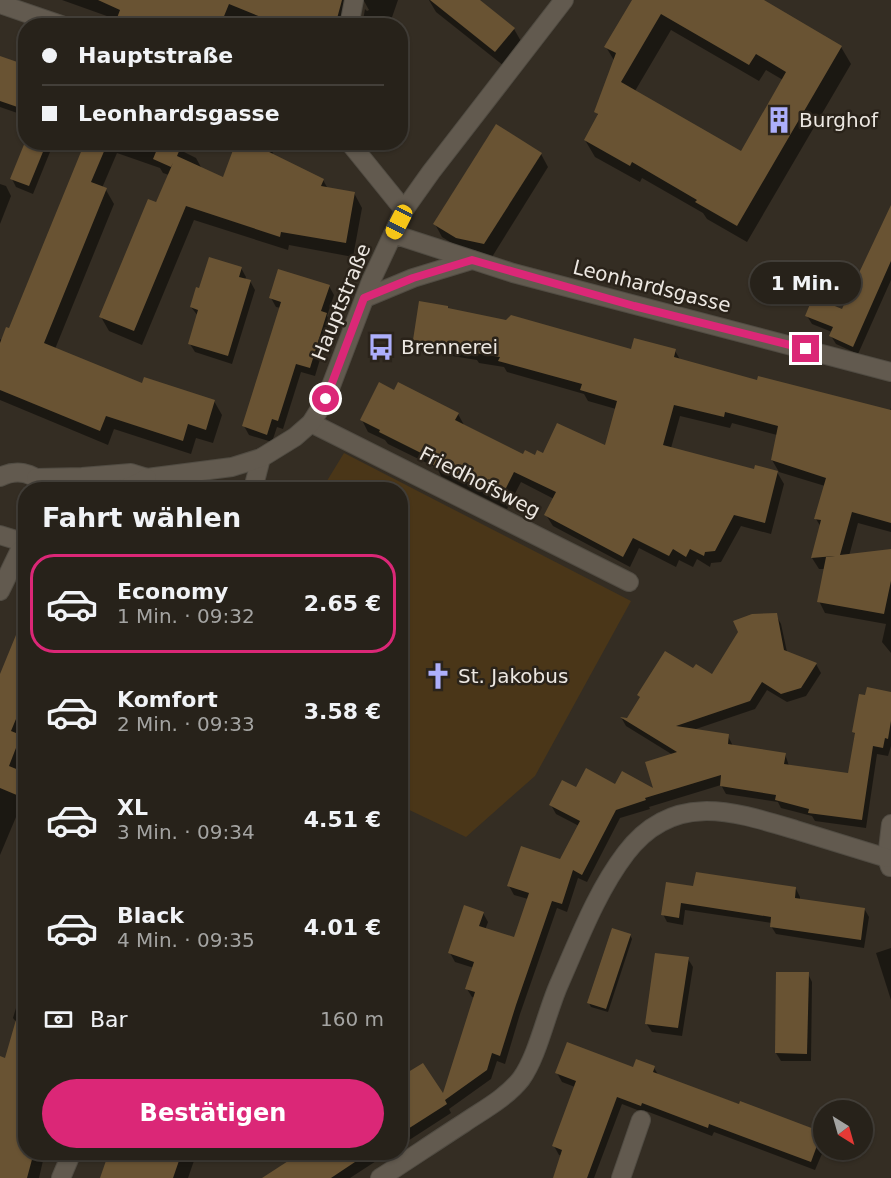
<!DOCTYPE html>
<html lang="de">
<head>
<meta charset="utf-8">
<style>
	:root { --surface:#27221a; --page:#2f2a23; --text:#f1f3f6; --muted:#a4a4a2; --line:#433f39; --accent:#db2777 }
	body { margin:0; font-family:"DejaVu Sans",sans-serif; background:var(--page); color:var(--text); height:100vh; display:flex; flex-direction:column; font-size:22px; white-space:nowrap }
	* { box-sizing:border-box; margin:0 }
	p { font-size:20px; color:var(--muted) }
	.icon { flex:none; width:33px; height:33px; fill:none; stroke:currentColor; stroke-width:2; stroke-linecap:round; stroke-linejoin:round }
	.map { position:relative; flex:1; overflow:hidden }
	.drawer { position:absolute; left:18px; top:482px; width:390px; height:678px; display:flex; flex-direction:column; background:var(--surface); border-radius:24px; box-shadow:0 2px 4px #0004,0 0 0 2px var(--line) }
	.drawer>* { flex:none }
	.hud { position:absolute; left:18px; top:18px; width:390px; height:132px; border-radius:24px; box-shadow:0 2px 4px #0004,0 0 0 2px var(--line); display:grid; align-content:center; height:132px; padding:0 24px; background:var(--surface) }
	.needle { width:39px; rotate:143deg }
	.fabs { position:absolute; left:813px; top:1100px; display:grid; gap:12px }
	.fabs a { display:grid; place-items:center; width:60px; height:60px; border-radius:50%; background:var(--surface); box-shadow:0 2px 4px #0004,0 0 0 2px var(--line); font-size:30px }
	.end { position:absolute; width:27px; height:27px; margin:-14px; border:8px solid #db2777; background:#fff; box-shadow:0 0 0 3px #fff }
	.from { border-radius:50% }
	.bubble { position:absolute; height:42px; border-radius:21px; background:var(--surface); box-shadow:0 2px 4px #0004,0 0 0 2px var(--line); font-size:20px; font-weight:700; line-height:42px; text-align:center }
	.car { position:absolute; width:18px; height:36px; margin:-18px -9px; border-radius:8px; box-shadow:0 0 4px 2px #0007; background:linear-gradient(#f5c518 24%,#345 0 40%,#f5c518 0 76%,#345 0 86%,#f5c518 0) }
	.hud b { display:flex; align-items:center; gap:21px; height:57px; font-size:22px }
	.hud b+b { border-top:2px solid var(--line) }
	.hud i { width:15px; height:15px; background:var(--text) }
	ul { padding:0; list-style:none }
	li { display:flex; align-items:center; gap:18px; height:99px; margin:0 12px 9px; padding:0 12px; border:3px solid transparent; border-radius:24px }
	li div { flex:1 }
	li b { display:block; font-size:22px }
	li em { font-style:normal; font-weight:700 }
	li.active { border-color:var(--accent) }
	li>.icon { width:54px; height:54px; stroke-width:1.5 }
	h2 { padding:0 24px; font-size:27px; line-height:72px }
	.pay { display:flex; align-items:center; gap:15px; height:66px; padding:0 24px; font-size:22px }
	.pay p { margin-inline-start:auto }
	.primary-button { display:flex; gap:12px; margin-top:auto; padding:12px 24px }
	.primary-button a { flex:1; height:69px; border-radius:36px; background:var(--accent); color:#fff; font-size:24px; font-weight:700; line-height:69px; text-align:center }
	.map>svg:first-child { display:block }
	.green { fill:#4a3618 }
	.shadow { fill:#0007; fill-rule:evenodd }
	.building { fill:#695333; fill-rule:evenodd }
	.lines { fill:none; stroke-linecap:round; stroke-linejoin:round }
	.minor-casing { stroke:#514c43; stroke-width:20 }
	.tertiary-casing { stroke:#514c43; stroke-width:20 }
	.minor { stroke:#625a4f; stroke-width:18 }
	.tertiary { stroke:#625a4f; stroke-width:18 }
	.route { stroke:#db2777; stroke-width:8 }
	.labels { text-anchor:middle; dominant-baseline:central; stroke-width:5; stroke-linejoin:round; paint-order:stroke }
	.poi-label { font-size:20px; fill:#ece7e1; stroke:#2a231a; text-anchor:start }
	.street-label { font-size:20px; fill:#ece7e1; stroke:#2a231a }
</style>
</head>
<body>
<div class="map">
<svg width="891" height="1178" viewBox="0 0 891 1178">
	<rect width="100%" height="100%" fill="#342d23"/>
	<path class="green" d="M344 453 631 601 535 776 466 837 401 806 400 675 406 663 400 660V489H322Z"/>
	<g class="shadow">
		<path d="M62 0H398L389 26H362L365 9 367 11 369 10 364 1H360L348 26H116L118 20Z"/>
		<path d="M429 0H479L514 29 522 43 504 66 436 12Z"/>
		<path d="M634 0H762L841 47 851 64 747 242 707 219 703 213 642 178 640 182 595 157 585 140 599 117 596 112 615 62 606 47ZM671 30 759 81 766 70 783 80 741 153 635 91Z"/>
		<path d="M0 57 26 66V116L0 107Z"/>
		<path d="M26 142H54L33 194 16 187 12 179Z"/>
		<path d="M87 142H164L196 158 202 169 224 179 237 142H276L272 155 323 180 328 189 354 193 362 208 353 257 289 245 288 250 194 220 142 345 109 331 101 317 169 175 163 173 160 168 117 153 102 188 106 190 114 204 55 349 143 385 214 401 222 415 213 443 196 438 191 454 114 429 108 445 0 400V339L3 341 10 330Z"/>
		<path d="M541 154 548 167 492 257 465 251 442 237 435 224Z"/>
		<path d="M0 184 6 186 11 196 0 224Z"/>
		<path d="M891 237V280L858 354 836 344 831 336 832 332 812 324 807 316 843 310Z"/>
		<path d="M241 268 246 277 245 280 250 281 255 290 232 364 195 352 190 344 198 316 191 307 200 290Z"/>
		<path d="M329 286 334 295 327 316 331 323 315 376 301 372 283 429 277 427 272 442 249 435 244 426 281 308 276 307 271 298Z"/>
		<path d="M448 307 449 310 632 351H675L681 361 758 382 890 411 891 408V532L858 523 849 556 891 550V653L882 642 886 624 825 613 819 601 825 569H819L812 558 821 527 816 519 825 486 779 472 772 460 777 435 732 423 730 428 680 416 671 448 755 471 777 472 784 484 771 534 741 526 721 562 711 563 710 567 697 559 693 567 679 560 676 567 639 548 630 567 553 526 546 515 554 499 521 482 507 509 441 476 437 468 388 444 385 440 368 432 362 420 395 392 458 414 464 425 524 456 535 457 606 447 616 409 588 401 584 394 507 372 504 367 479 363 477 360 421 351 414 339Z"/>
		<path d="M26 604V720L19 735 26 746V750L17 771 26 775V812L19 810 0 855V676L18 633 16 628Z"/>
		<path d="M776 615 781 624 787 652 816 664 821 673 806 696 787 702 767 690 755 709 693 730 728 736 733 746 785 754 789 766 849 775 856 736 854 732 891 694V746L888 756 877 754 866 828 815 821 812 816 781 808 778 802 726 794 721 785 649 807 650 809 620 818 587 882 578 878 567 912 557 908 520 1014 505 1064 497 1061 491 1079 449 1109 451 1113 400 1146V1079L444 1097 475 998 472 997 467 989 474 968 455 962 450 953 483 913 488 922 485 930 515 939 528 899 514 895 509 886 561 861 579 826 556 814 551 805 576 789 616 786 656 791 673 755 626 726 622 719H628L641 698 639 695 694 670 712 676Z"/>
		<path d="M695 888 796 889 800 897V900L865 910 869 917 864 948 776 934 771 926 772 923 685 910 683 925 667 922 663 914Z"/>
		<path d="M630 935 632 939 608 1012 591 1007 589 1003Z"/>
		<path d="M891 948V1000L876 953Z"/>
		<path d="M688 959 693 967 682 1036 652 1032 646 1023Z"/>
		<path d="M808 974 812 982 811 1061H781L776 1053Z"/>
		<path d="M26 975V1152H45L39 1178H0V1058L6 1059 17 1023 13 1018Z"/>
		<path d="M654 1068 659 1076 821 1133 824 1137V1149L815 1170 714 1132 712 1136 646 1111 645 1113 622 1104 594 1178H554L562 1156 559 1155 554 1146 575 1087 562 1082 557 1073Z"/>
		<path d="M110 1152H197L188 1178H101Z"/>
		<path d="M291 1152H390L350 1178H265L295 1158Z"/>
	</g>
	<g class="building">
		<path d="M98 0H342L335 26H283L229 4 220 26H159L140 18 137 26H114L120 10Z"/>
		<path d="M430 0H480L515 28 495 52Z"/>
		<path d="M632 0H764L842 46 737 226 695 202 697 200 632 162 630 166 584 140 598 114 594 112 616 53 604 47ZM661 14 749 65 756 54 786 72 741 151 621 82Z"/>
		<path d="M0 56 26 65V110L0 101Z"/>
		<path d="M496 124 542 153 484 244 456 238 433 224Z"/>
		<path d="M25 142H47L29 186 10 179Z"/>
		<path d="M85 142H108L91 182 107 188 44 343 142 383 144 377 215 400 206 430 188 424 183 441 106 416 100 431 0 390V343L6 327 9 328Z"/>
		<path d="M160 142H167L180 149 177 156 223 177 236 142H263L261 148 324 179 321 186 355 192 346 243 281 232 280 237 186 206 134 331 99 317 148 199 156 202 173 163 171 167 153 159Z"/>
		<path d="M891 205V261L853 347 829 336 833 327 805 316 813 297 842 309Z"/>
		<path d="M209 257 242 267 239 277 251 280 228 356 188 344 198 310 190 307 196 287 199 288Z"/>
		<path d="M278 269 330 285 321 311 327 313 310 368 296 364 278 421 272 419 267 435 242 426 281 302 269 298Z"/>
		<path d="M419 301 448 306V308L506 320 511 315 631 349 634 338 676 349 674 357 757 380 758 376 891 410V523L852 512 840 555 891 549V581L884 614 817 602 826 557 835 556 811 558 821 520 814 519 826 478 771 460 778 426 725 412 724 417 674 405 663 445 754 469 755 465 778 471 765 523 734 515 715 551 705 552 704 556 690 549 686 557 673 549 669 556 633 538 623 557 544 515 556 492 514 472 501 498 433 465 435 460 379 432 380 430 360 420 379 382 394 390 398 382 459 413 455 420 523 454 525 450 535 455 537 450 543 453 557 423 605 445 617 401 580 390 582 384 498 361 500 357 470 352 471 349 413 340Z"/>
		<path d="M25 613 26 695 11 731 21 735 9 766 26 773V779L19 796 0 788V674Z"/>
		<path d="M777 613 784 650 817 663 801 688 781 694 762 682 750 701 676 726 729 734 728 744 786 753 784 764 848 773 855 733 852 732 859 694 865 695 867 687 891 692V721L888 739 885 738 883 748 873 746 862 820 808 813 809 809 775 800 776 795 720 786 721 775 645 798 646 800 616 810 582 875 573 870 562 904 552 901 516 1005 500 1056 492 1053 487 1070 445 1100 447 1104 400 1134V1077L423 1063 443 1093 475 992 465 989 474 962 448 953 464 905 484 912 479 926 514 937 529 893 507 886 521 846 560 859 580 821 549 805 562 780 576 787 586 768 615 784 622 771 653 788 645 762 677 752 620 717 627 718 640 697 637 695 665 651 693 668 696 664 712 674 738 632 733 621 752 614Z"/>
		<path d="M696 872 796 887 795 898 865 908 861 940 770 927 771 917 681 903 679 918 661 915 666 882 693 886Z"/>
		<path d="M612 928 631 934 606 1009 587 1003Z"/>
		<path d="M655 953 689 957 678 1028 645 1024Z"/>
		<path d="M776 972H809L807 1054 775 1053Z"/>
		<path d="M20 1006 26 1007V1152H34L27 1178H0V1056L5 1058Z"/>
		<path d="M567 1042 633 1067 636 1059 655 1066 653 1072 739 1104 740 1101 822 1132 811 1162 709 1124 708 1128 642 1103 641 1106 617 1097 587 1178H553L562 1150 552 1146 576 1081 555 1073Z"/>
		<path d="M109 1152H182L173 1178H100Z"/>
		<path d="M302 1152H370L331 1178H262Z"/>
	</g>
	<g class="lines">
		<defs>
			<g id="minor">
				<path d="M0 4 64 26"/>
				<path d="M349 26 354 0"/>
				<path d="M349 142 404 210"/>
				<path d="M393 234 404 210 431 172 564 0"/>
				<path d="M311 423 629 582"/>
				<path d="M253 489 261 458"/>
				<path d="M890 867 887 858 891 824"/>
				<path d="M61 1178 72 1152"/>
				<path d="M380 1178C408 1160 436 1141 464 1123 483 1110 506 1098 521 1079 538 1056 547 1010 560 982 579 939 597 891 626 853 673 791 733 811 796 830 826 839 857 849 887 858"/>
				<path d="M621 1178 641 1120"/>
			</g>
			<g id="tertiary">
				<path d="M365 298 413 278 472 260"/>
				<path d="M0 477C16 469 32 472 44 485"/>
				<path d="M36 478 82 477 131 473 147 478 232 467 261 458 295 437 311 423 326 399 371 281 393 234 513 273 891 372"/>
				<path d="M121 489 132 486 147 478"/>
				<path d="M0 535 16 540 26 539"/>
				<path d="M0 591 19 552 26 545"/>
			</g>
		</defs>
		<use href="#minor" class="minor-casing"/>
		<use href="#tertiary" class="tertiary-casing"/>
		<use href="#minor" class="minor"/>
		<use href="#tertiary" class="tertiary"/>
	</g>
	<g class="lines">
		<path class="route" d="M326 399 364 298 413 278 472 260 634 306 806 349"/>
	</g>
	<defs>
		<symbol id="building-bare" viewBox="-9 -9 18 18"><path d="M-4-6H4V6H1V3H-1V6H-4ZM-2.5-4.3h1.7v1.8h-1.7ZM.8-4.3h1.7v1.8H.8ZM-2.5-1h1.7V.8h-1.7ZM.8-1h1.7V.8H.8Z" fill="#adaffb" stroke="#2a231a" stroke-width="2.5" paint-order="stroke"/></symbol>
		<symbol id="bus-bare" viewBox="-9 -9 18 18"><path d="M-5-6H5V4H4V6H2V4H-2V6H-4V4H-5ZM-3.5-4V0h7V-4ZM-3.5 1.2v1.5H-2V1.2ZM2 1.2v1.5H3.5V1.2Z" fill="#adaffb" stroke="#2a231a" stroke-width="2.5" paint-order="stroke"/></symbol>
		<symbol id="church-bare" viewBox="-9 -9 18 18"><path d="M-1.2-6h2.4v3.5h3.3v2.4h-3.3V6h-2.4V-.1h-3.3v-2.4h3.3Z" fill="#adaffb" stroke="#2a231a" stroke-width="2.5" paint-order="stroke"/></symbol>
	</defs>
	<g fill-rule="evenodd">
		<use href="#building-bare" x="760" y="101" width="38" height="38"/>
		<use href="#bus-bare" x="362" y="328" width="38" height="38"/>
		<use href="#church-bare" x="419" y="657" width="38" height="38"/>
	</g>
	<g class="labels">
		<g class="poi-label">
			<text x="799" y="120">Burghof</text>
			<text x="401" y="347">Brennerei</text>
			<text x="458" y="676">St. Jakobus</text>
		</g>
		<g class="street-label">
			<text transform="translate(652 286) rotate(14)">Leonhardsgasse</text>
			<text transform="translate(341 302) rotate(-68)">Hauptstraße</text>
			<text transform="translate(480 482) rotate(27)">Friedhofsweg</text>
		</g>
	</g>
</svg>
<div class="fabs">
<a><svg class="needle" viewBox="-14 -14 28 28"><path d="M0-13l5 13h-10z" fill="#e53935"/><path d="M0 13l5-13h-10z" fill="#a4a4a2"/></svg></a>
</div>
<i class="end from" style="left:326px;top:399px"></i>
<i class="end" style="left:806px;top:349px"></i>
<div class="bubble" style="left:750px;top:262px;width:111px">1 Min.</div>
<i class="car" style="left:399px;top:222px;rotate:207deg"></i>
<div class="hud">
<b><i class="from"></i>Hauptstraße</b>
<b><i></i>Leonhardsgasse</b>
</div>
<section class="drawer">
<h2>Fahrt wählen</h2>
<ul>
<li class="active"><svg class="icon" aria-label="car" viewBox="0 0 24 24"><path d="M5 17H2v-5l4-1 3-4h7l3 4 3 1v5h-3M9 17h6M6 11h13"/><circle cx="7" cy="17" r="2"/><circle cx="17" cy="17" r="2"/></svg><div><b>Economy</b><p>1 Min. · 09:32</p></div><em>2.65 €</em></li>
<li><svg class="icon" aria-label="car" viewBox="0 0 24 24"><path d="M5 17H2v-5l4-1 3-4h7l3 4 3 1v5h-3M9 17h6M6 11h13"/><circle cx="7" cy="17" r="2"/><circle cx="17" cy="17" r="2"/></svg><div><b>Komfort</b><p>2 Min. · 09:33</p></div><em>3.58 €</em></li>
<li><svg class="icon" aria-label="car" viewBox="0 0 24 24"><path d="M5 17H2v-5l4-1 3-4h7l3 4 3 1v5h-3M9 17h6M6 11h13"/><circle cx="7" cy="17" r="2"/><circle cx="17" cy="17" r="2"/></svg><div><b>XL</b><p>3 Min. · 09:34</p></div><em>4.51 €</em></li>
<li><svg class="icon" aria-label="car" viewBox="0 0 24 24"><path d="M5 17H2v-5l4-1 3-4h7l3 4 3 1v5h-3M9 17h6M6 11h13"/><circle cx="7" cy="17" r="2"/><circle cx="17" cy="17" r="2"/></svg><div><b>Black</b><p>4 Min. · 09:35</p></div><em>4.01 €</em></li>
</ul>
<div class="pay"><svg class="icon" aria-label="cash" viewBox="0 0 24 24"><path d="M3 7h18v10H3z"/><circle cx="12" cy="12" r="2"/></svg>Bar<p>160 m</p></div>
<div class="primary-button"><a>Bestätigen</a></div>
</section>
</div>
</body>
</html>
